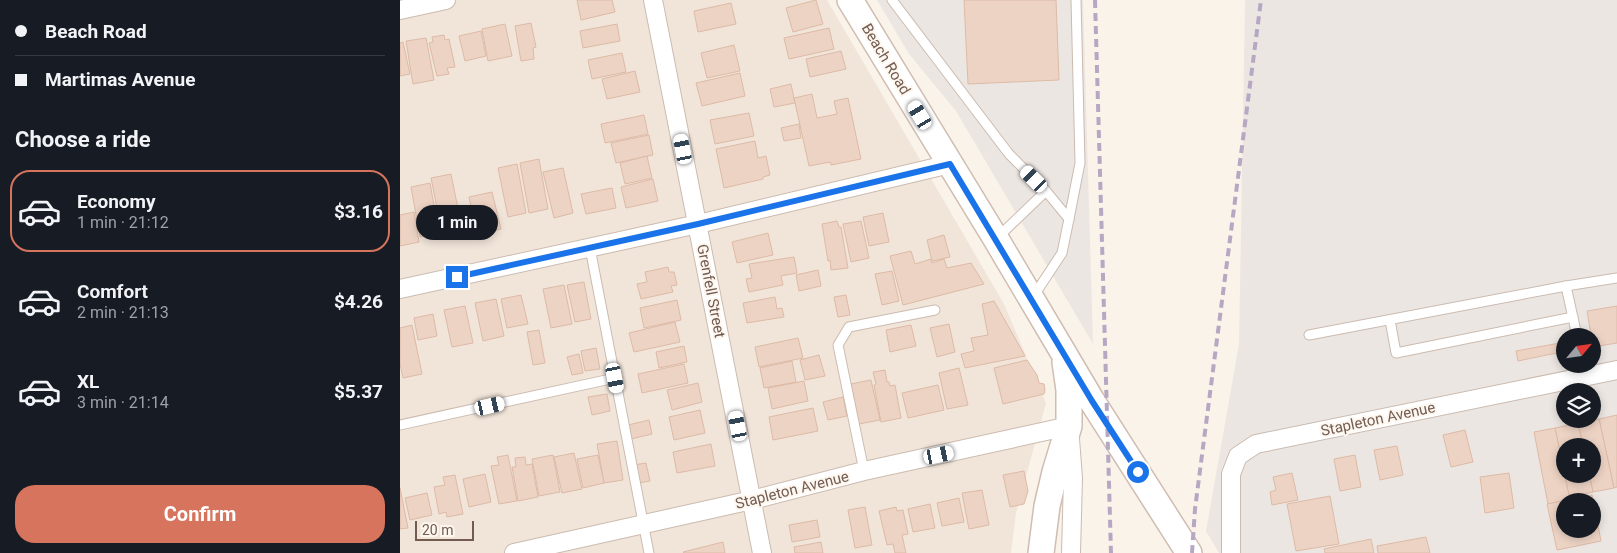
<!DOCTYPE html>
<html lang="en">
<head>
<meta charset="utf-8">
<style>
	:root { --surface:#171b24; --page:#20242c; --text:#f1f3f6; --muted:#9ea1a6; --line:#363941; --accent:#d6745d }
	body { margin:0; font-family:Roboto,sans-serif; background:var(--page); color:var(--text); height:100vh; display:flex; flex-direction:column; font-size:19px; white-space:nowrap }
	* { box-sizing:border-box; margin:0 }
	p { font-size:16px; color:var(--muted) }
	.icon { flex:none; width:28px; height:28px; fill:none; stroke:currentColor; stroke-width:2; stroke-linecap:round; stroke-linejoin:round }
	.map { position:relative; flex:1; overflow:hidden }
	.sheet { display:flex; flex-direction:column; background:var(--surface); width:400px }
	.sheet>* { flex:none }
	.top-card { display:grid; align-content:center; height:110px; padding:0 15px; background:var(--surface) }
	.needle { width:32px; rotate:61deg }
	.controls { position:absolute; left:1156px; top:328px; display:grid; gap:10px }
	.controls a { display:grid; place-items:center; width:45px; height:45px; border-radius:50%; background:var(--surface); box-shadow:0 2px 8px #0003; font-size:25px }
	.scale { position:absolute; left:15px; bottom:12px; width:59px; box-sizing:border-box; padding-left:5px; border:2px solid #725b50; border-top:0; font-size:14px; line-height:18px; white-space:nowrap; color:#725b50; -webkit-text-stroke:4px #fdf7f0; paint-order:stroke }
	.end { position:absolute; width:22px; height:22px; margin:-11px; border:6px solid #1a73e8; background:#fff; box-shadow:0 0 0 2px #fff }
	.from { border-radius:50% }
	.bubble { position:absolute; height:35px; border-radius:18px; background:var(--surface); box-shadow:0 2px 8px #0003; font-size:16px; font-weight:700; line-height:35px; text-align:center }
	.car { position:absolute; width:15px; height:30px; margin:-15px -8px; border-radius:6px; box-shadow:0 0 4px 1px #0007; background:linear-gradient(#fff 24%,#345 0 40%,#fff 0 76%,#345 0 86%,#fff 0) }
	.top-card b { display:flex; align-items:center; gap:18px; height:48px; font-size:19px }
	.top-card b+b { border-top:1px solid var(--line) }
	.top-card i { width:12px; height:12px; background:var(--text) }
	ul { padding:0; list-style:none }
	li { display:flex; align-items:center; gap:15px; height:82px; margin:0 10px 8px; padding:0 5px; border:2px solid transparent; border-radius:20px }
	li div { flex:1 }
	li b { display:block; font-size:19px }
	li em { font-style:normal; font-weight:700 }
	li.active { border-color:var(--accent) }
	li>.icon { width:45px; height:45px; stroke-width:1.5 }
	h2 { padding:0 15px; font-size:22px; line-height:60px }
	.cta { display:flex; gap:10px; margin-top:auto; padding:10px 15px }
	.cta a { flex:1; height:58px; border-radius:20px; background:var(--accent); color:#fff; font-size:20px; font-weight:700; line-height:58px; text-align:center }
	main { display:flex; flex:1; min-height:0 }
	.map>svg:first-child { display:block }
	.residential { fill:#f1e5d9 }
	.industrial { fill:#ece6e2; fill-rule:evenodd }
	.building { fill:#edd3c4; stroke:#ddbaa6; fill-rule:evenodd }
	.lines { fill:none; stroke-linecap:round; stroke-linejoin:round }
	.lane-casing { stroke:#cbbbb0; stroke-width:11 }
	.street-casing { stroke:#cbbbb0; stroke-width:20 }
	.secondary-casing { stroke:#d0bdb1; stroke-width:28 }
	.lane { stroke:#fff; stroke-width:9 }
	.street { stroke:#fff; stroke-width:18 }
	.secondary { stroke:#fff; stroke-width:25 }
	.rail { stroke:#b6a8c3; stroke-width:4; stroke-dasharray:8 5; stroke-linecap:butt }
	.route { stroke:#1a73e8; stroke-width:6 }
	.labels { text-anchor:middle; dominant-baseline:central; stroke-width:4; stroke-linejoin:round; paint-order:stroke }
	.street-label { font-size:15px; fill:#725b50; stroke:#fdf7f0 }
</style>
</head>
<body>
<main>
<section class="sheet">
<div class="top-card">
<b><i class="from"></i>Beach Road</b>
<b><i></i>Martimas Avenue</b>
</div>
<h2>Choose a ride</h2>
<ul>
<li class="active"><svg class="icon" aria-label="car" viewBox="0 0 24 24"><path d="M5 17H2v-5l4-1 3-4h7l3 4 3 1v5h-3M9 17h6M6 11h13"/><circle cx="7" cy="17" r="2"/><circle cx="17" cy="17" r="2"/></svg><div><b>Economy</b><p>1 min · 21:12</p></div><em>$3.16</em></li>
<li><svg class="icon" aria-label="car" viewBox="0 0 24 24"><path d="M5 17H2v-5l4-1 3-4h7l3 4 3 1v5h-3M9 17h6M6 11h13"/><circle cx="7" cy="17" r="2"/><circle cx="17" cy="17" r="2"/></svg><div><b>Comfort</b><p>2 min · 21:13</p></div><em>$4.26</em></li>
<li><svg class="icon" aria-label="car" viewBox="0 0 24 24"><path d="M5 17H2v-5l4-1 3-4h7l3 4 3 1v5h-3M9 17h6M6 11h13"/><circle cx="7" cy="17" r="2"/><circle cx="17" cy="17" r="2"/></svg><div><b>XL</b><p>3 min · 21:14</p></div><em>$5.37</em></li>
</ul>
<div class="cta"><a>Confirm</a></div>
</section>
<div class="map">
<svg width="1217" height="553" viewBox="0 0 1217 553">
	<rect width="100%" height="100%" fill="#faf3ea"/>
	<path class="residential" d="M0 0H427L604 304 646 403 616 513 611 553H0Z"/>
	<g class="industrial">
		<path d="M477 0H683L693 344 556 111 509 54Z"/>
		<path d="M845 0H1217V553H819L806 531 839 344ZM1165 336H1192V364H1165ZM1165 391H1192V419H1165ZM1165 446H1192V474H1165ZM1165 501H1192V529H1165Z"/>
	</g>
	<g class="building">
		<path d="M177 0H212L215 12 181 20Z"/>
		<path d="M416 0 423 24 393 32 386 8Z"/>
		<path d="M564 0H656L659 80 568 84Z"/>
		<path d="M331 3 336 24 298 32 294 11Z"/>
		<path d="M131 23 136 47 133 48 134 59 121 61 115 26Z"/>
		<path d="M105 24 112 56 88 61 82 29Z"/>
		<path d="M217 24 220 41 183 48 180 31Z"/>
		<path d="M429 28 434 49 389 59 384 38Z"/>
		<path d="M81 31 86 56 65 61 59 36Z"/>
		<path d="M44 35 45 40 49 39 55 67 47 68 49 74 37 76 29 43 33 42 32 37Z"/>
		<path d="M26 38 34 80 13 84 6 41Z"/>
		<path d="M3 42 10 74 0 76V43Z"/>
		<path d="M334 45 340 71 307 78 301 53Z"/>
		<path d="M441 51 446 69 410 77 406 59Z"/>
		<path d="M222 53 226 72 192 79 188 60Z"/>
		<path d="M235 71 240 92 207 99 202 79Z"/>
		<path d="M340 73 345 96 302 106 296 83Z"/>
		<path d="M391 84 395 103 374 107 370 89Z"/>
		<path d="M412 94 417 118 437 114 434 101 448 98 461 159 431 165 430 162 409 166 394 98Z"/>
		<path d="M349 113 354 136 315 144 310 120Z"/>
		<path d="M244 115 248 134 205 143 201 124Z"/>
		<path d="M399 124 401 138 384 141 381 128Z"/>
		<path d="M249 135 253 155 216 163 211 143Z"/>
		<path d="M355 141 358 158 366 156 370 175 363 177V179L324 188 316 149Z"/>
		<path d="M247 156 252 178 225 184 220 163Z"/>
		<path d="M139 159 148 209 129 213 120 163Z"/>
		<path d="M117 164 126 213 108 217 98 168Z"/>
		<path d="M163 168 173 213 154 218 143 172Z"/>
		<path d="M51 174 62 229 42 233 31 178Z"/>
		<path d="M253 179 258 201 226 208 221 187Z"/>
		<path d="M30 183 39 234 20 237 11 187Z"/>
		<path d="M212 188 216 208 186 214 181 194Z"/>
		<path d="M92 192 101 229 77 235 69 197Z"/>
		<path d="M14 212 19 242 0 246V215Z"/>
		<path d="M483 213 489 242 469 246 463 217Z"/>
		<path d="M437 221 439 227H441L448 268 431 270 430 260 428 261 422 224Z"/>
		<path d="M461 221 469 258 451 262 443 224Z"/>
		<path d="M368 233 373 255 337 263 332 242Z"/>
		<path d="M544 235 550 257 532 261 527 240Z"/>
		<path d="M511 251 515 264 531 259 532 263 544 259 547 268 571 263 584 284 503 305 490 256Z"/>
		<path d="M394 257 397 273 381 276 383 285 349 292 346 279 352 278 349 264Z"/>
		<path d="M268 267 269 272H274L277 285 271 286 273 292 241 299 237 284 247 282 245 272Z"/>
		<path d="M418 270 421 286 399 291 396 275Z"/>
		<path d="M492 271 499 301 482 305 475 274Z"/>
		<path d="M184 282 191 319 175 322 167 285Z"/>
		<path d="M164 285 172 324 151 328 143 289Z"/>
		<path d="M121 295 128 324 107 328 101 299Z"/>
		<path d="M446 295 450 315 438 317 434 297Z"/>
		<path d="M375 297 377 309 382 308 384 317 347 323 343 303Z"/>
		<path d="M96 299 104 336 83 341 75 303Z"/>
		<path d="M277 300 281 320 244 328 240 308Z"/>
		<path d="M594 301 625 356 565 368 561 354 574 351 571 338 588 335 582 304Z"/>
		<path d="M65 306 73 343 52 347 44 310Z"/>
		<path d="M1217 306V343L1193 347 1187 311Z"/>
		<path d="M33 314 37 336 18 340 14 318Z"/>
		<path d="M275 322 280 342 234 352 229 333Z"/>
		<path d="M549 324 555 352 537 357 530 328Z"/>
		<path d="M12 325 22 374 3 378 0 364V328Z"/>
		<path d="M511 325 516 346 490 352 486 330Z"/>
		<path d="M139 330 145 363 133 365 127 332Z"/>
		<path d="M398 338 403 358 359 367 355 347Z"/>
		<path d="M1160 343 1161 352 1118 361 1116 351Z"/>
		<path d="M284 346 287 362 259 368 256 352Z"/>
		<path d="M196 348 200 369 185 371 181 351Z"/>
		<path d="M179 354 183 373 172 375 167 357Z"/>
		<path d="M419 355 425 376 405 380 400 360Z"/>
		<path d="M627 360 637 375 639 383 644 384 645 390 644 394 603 404 594 368Z"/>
		<path d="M392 361 396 382 364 388 360 368Z"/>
		<path d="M284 364 288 383 242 393 238 374Z"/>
		<path d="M559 368 568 405 547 409 539 373Z"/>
		<path d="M485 370 487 382H489L490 386 495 385 501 418 481 422 474 385 476 384 473 372Z"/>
		<path d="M471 380 480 420 459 424 451 384Z"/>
		<path d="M404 381 408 401 372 409 368 388Z"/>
		<path d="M298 383 302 402 272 410 267 390Z"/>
		<path d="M538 385 544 410 508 418 502 393Z"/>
		<path d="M207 394 210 411 192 415 188 397Z"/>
		<path d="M443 397 447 416 428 420 423 402Z"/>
		<path d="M413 408 418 431 373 440 369 417Z"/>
		<path d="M300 410 305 433 274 440 269 417Z"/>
		<path d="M1217 415V487L1214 488 1199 419Z"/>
		<path d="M1199 419 1214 488 1193 492 1189 474H1192V446H1183L1178 423Z"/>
		<path d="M249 420 252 434 231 439 228 425Z"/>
		<path d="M1178 423 1183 446H1165V474H1189L1193 492 1169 497 1155 428Z"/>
		<path d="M1155 428 1170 500 1148 504 1134 432Z"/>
		<path d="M1065 430 1073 462 1051 467 1043 435Z"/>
		<path d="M217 441 223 480 204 483 197 444Z"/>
		<path d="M311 444 315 466 277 473 273 452Z"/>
		<path d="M997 446 1003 475 980 480 974 450Z"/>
		<path d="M174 453 182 489 162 493 154 457Z"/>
		<path d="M108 455 117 501 99 504 91 466 99 465 97 457Z"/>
		<path d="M153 455 160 492 139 496 132 459Z"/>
		<path d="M198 455 204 483 183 488 177 459Z"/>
		<path d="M955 455 961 487 940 491 934 459Z"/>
		<path d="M125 457 126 465 132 464 138 497 118 501 112 467H116L115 458Z"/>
		<path d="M246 463 250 481 238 483 234 465Z"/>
		<path d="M624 471 628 491 624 504 610 507 603 475Z"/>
		<path d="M892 473 898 500 872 505 870 492 876 490 873 477Z"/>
		<path d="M1109 473 1114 508 1085 513 1080 477Z"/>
		<path d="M85 474 91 502 69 507 63 479Z"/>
		<path d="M55 475 63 514 47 517 46 512 39 514 34 487 45 485 43 477Z"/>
		<path d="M0 488 8 528 0 529Z"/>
		<path d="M582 490 589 525 569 529 562 493Z"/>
		<path d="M27 493 32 515 10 520 5 498Z"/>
		<path d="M1192 495 1201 541 1157 550 1147 504ZM1165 501H1192V529H1165Z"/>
		<path d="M930 496 939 544 896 551 887 504Z"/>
		<path d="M559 498 564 522 542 526 537 503Z"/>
		<path d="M530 504 535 528 513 532 508 509Z"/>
		<path d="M465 507 472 545 455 548 448 510Z"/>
		<path d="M496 507 497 511 503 510 508 534 502 535 506 553H495L493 544 487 545 479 511Z"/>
		<path d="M417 520 420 537 392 542 389 525Z"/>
		<path d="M1026 537 1030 553H978L977 546Z"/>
		<path d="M971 539 974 553H925L924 549Z"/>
		<path d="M323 542 325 553H284L283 552Z"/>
		<path d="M421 542 423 553H395L394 547Z"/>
	</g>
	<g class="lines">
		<defs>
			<g id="lane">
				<path d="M492 0 609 154 646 191 669 219 680 163 676 0"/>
				<path d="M597 238 646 191"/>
				<path d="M190 248 249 553"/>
				<path d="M633 297 662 253 669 219"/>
				<path d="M990 320 996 353 1173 317"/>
				<path d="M909 335 1166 286"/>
				<path d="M1177 336 1166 286 1217 278"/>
				<path d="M1183 364 1186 376"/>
				<path d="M0 425 215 378"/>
				<path d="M464 471 438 345 449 327 535 310"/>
			</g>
			<g id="street">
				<path d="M253 0 362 553"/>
				<path d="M0 10 46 0"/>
				<path d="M0 289 298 224 550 164"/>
				<path d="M114 553 352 500 464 471 669 426 673 478 671 553"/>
				<path d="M831 553V474L838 456 856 444 1217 370"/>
			</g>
			<g id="secondary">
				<path d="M450 0 596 239 692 401 789 553"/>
				<path d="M641 553 647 506 655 472 669 426V390L665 362"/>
			</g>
		</defs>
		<use href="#lane" class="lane-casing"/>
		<use href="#street" class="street-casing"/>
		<use href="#secondary" class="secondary-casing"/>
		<use href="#lane" class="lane"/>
		<use href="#street" class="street"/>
		<use href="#secondary" class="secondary"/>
		<g class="rail">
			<path d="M695 0 711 553"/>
			<path d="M792 553 795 509 861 0"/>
		</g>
	</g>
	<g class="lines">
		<path class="route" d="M57 277 298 224 550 164 692 401 738 472"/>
	</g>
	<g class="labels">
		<g class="street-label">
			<text transform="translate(486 59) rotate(59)">Beach Road</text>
			<text transform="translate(311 291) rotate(79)">Grenfell Street</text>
			<text transform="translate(978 419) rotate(-12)">Stapleton Avenue</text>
			<text transform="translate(392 490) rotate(-14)">Stapleton Avenue</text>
		</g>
	</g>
</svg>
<div class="controls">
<a><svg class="needle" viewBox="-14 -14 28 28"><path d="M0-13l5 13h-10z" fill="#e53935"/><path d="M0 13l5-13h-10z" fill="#9ea1a6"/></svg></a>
<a><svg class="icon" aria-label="layers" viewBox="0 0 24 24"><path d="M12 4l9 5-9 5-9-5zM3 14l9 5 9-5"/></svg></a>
<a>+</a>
<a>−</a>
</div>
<div class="scale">20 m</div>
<i class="end from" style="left:738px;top:472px"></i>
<i class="end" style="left:57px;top:277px"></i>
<div class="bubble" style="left:16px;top:205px;width:82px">1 min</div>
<i class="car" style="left:520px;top:115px;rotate:329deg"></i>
<i class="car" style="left:283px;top:149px;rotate:349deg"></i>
<i class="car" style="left:634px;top:179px;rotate:315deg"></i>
<i class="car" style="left:215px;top:378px;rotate:169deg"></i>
<i class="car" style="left:90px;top:406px;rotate:77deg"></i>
<i class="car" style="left:338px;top:426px;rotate:349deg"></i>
<i class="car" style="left:539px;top:455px;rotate:78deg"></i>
</div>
</main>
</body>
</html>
